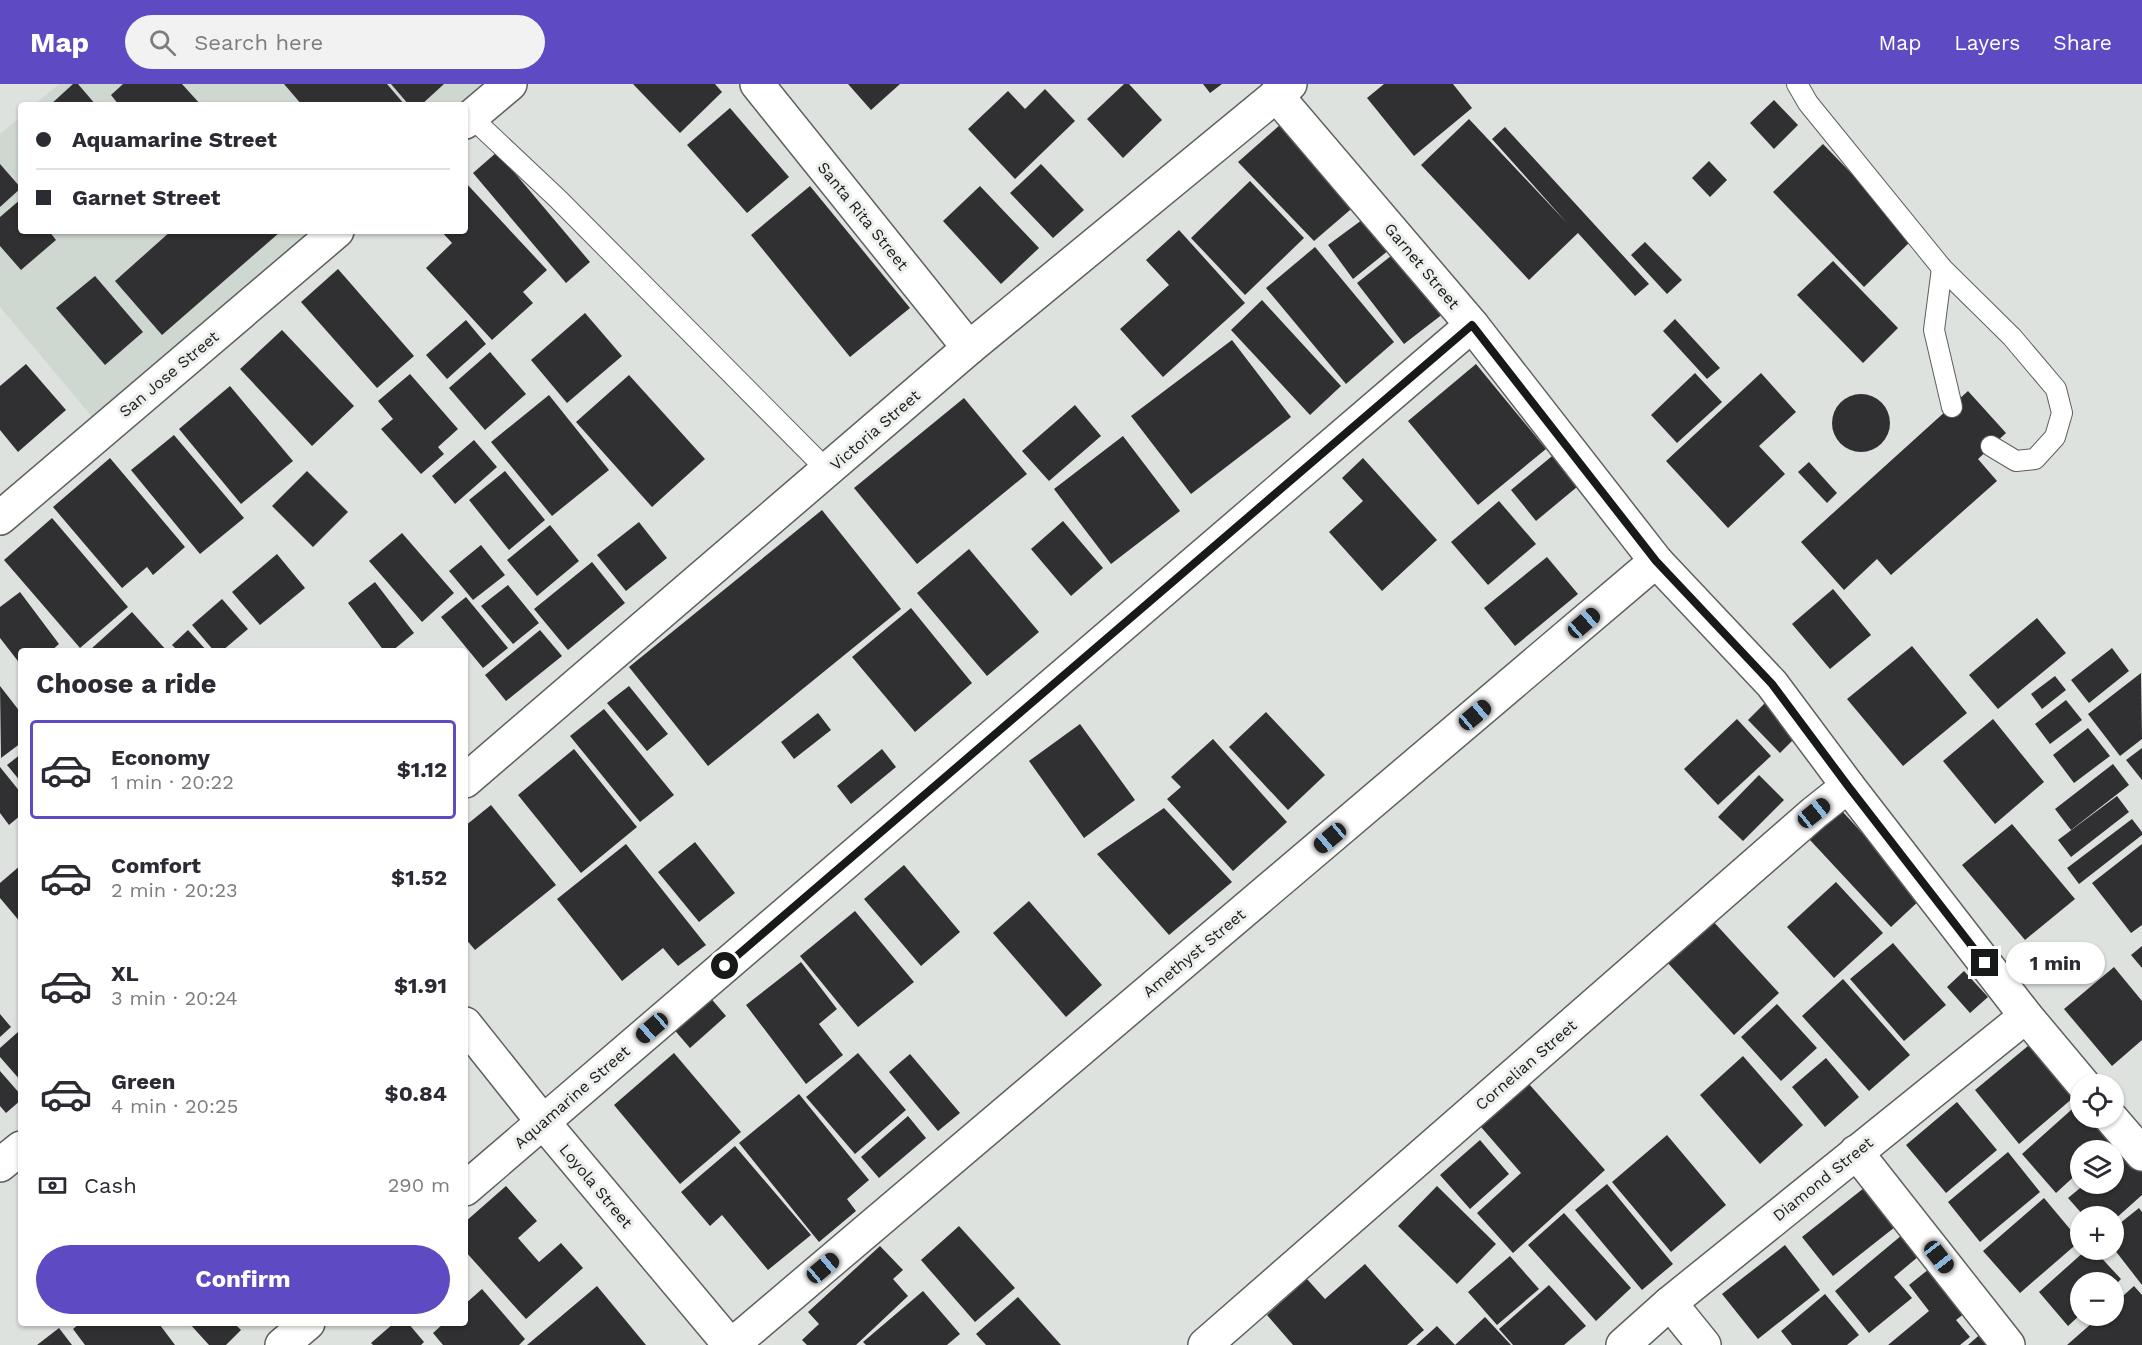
<!DOCTYPE html>
<html lang="en">
<head>
<meta charset="utf-8">
<style>
	:root { --surface:#fff; --page:#f2f2f3; --text:#2b2b33; --muted:#7c7c81; --line:#e1e1e2; --accent:#5e4bc4 }
	body { margin:0; font-family:"Work Sans",sans-serif; background:var(--page); color:var(--text); height:100vh; display:flex; flex-direction:column; font-size:22px; white-space:nowrap }
	* { box-sizing:border-box; margin:0 }
	p { font-size:20px; color:var(--muted) }
	.icon { flex:none; width:33px; height:33px; fill:none; stroke:currentColor; stroke-width:2; stroke-linecap:round; stroke-linejoin:round }
	.map { position:relative; flex:1; overflow:hidden }
	.details { position:absolute; left:18px; top:564px; width:450px; height:678px; display:flex; flex-direction:column; background:var(--surface); border-radius:6px; box-shadow:0 2px 4px #0004 }
	.details>* { flex:none }
	.banner { position:absolute; left:18px; top:18px; width:450px; height:132px; border-radius:6px; box-shadow:0 2px 4px #0004; display:grid; align-content:center; height:132px; padding:0 18px; background:var(--surface) }
	.controls { position:absolute; left:2070px; top:990px; display:grid; gap:12px }
	.controls a { display:grid; place-items:center; width:54px; height:54px; border-radius:50%; background:var(--surface); box-shadow:0 2px 4px #0004; font-size:30px }
	.end { position:absolute; width:27px; height:27px; margin:-14px; border:8px solid #181a19; background:#fff; box-shadow:0 0 0 3px #fff }
	.from { border-radius:50% }
	.bubble { position:absolute; height:42px; border-radius:21px; background:var(--surface); box-shadow:0 2px 4px #0004; font-size:20px; font-weight:700; line-height:42px; text-align:center }
	.car { position:absolute; width:18px; height:36px; margin:-18px -9px; border-radius:8px; box-shadow:0 0 4px 2px #0007; background:linear-gradient(#222 24%,#8ab4d8 0 40%,#222 0 76%,#8ab4d8 0 86%,#222 0) }
	.banner b { display:flex; align-items:center; gap:21px; height:57px; font-size:22px }
	.banner b+b { border-top:2px solid var(--line) }
	.banner i { width:15px; height:15px; background:var(--text) }
	ul { padding:0; list-style:none }
	li { display:flex; align-items:center; gap:18px; height:99px; margin:0 12px 9px; padding:0 6px; border:3px solid transparent; border-radius:6px }
	li div { flex:1 }
	li b { display:block; font-size:22px }
	li em { font-style:normal; font-weight:700 }
	li.on { border-color:var(--accent) }
	li>.icon { width:54px; height:54px; stroke-width:1.5 }
	h2 { padding:0 18px; font-size:27px; line-height:72px }
	.pay { display:flex; align-items:center; gap:15px; height:66px; padding:0 18px; font-size:22px }
	.pay p { margin-inline-start:auto }
	.button { display:flex; gap:12px; margin-top:auto; padding:12px 18px }
	.button a { flex:1; height:69px; border-radius:36px; background:var(--accent); color:#fff; font-size:24px; font-weight:700; line-height:69px; text-align:center }
	header { display:flex; align-items:center; gap:36px; box-sizing:border-box; height:84px; padding:0 30px; background:var(--accent); color:#fff }
	header strong { font-size:28px }
	nav { display:flex; gap:33px; margin-inline-start:auto; font-size:21px }
	.search { width:420px; height:54px; background:var(--page); display:flex; align-items:center; gap:15px; box-sizing:border-box; padding:0 21px; border-radius:33px; color:var(--muted); font-size:22px }
	.map>svg:first-child { display:block }
	.built { fill:#ced8d0 }
	.building { fill:#303033 }
	.lines { fill:none; stroke-linecap:round; stroke-linejoin:round }
	.lane-casing { stroke:#5d605d; stroke-width:22 }
	.street-casing { stroke:#5d605d; stroke-width:36 }
	.lane { stroke:#fff; stroke-width:20 }
	.street { stroke:#fff; stroke-width:33 }
	.route { stroke:#181a19; stroke-width:8 }
	.labels { text-anchor:middle; dominant-baseline:central; stroke-width:6; stroke-linejoin:round; paint-order:stroke }
	.street-label { font-size:16px; fill:#181a19; stroke:#ecefec }
</style>
</head>
<body>
<header>
<strong>Map</strong>
<div class="search"><svg class="icon" aria-label="search" viewBox="0 0 24 24"><circle cx="10" cy="10" r="6"/><path d="M15 15l6 6"/></svg>Search here</div>
<nav><a>Map</a><a>Layers</a><a>Share</a></nav>
</header>
<div class="map">
<svg width="2142" height="1261" viewBox="0 0 2142 1261">
	<rect width="100%" height="100%" fill="#dee2df"/>
	<g class="built">
		<path d="M59 0H484L460 21H34Z"/>
		<path d="M21 32V147H312L92 333 0 223V50Z"/>
	</g>
	<g class="building">
		<path d="M73 0H78L96 21H50Z"/>
		<path d="M123 0H182L201 21H119L111 11Z"/>
		<path d="M284 0H387L405 21H302Z"/>
		<path d="M391 0H444L421 21H409Z"/>
		<path d="M633 0H715L722 8 680 49Z"/>
		<path d="M848 0H900L871 26Z"/>
		<path d="M1124 0H1129L1162 36 1123 74 1087 35Z"/>
		<path d="M1203 0H1222L1210 9Z"/>
		<path d="M1384 0H1453L1472 24 1414 72 1367 14Z"/>
		<path d="M1045 5 1075 37 1015 95 968 45 1008 7 1025 25Z"/>
		<path d="M1774 16 1798 41 1774 65 1750 39Z"/>
		<path d="M730 24 789 93 747 129 687 61Z"/>
		<path d="M1289 33 1357 120 1314 157 1238 78Z"/>
		<path d="M1469 35 1567 139 1492 55 1505 43 1649 200 1635 212 1578 149 1529 196 1421 81Z"/>
		<path d="M1823 60 1914 154 1864 203 1773 108Z"/>
		<path d="M497 68 590 178 566 199 473 89Z"/>
		<path d="M1709 77 1727 96 1710 113 1692 94Z"/>
		<path d="M0 80 21 104 0 123Z"/>
		<path d="M1041 80 1084 126 1053 154 1010 109Z"/>
		<path d="M1250 97 1304 154 1245 211 1191 154Z"/>
		<path d="M465 98 547 186 523 208 533 219 492 256 426 184 452 159 441 147H465Z"/>
		<path d="M810 102 910 224 850 273 751 151Z"/>
		<path d="M980 102 1039 164 1001 200 943 137Z"/>
		<path d="M21 115V147H49L56 156 21 186 0 162V133Z"/>
		<path d="M1370 130 1394 162 1353 195 1328 161Z"/>
		<path d="M1179 146 1245 219 1163 293 1120 245 1169 201 1146 176Z"/>
		<path d="M171 147H277L279 149 162 251 115 197Z"/>
		<path d="M1645 158 1682 196 1667 210 1631 171Z"/>
		<path d="M1315 163 1394 258 1346 300 1266 204Z"/>
		<path d="M1401 164 1448 226 1404 260 1357 199Z"/>
		<path d="M1833 177 1898 244 1863 279 1797 211Z"/>
		<path d="M338 185 414 272 377 304 301 218Z"/>
		<path d="M95 192 143 248 105 281 56 224Z"/>
		<path d="M1262 216 1341 302 1310 331 1231 246Z"/>
		<path d="M585 229 622 272 567 319 531 276Z"/>
		<path d="M1675 235 1720 284 1707 295 1663 247Z"/>
		<path d="M466 236 486 260 447 295 426 271Z"/>
		<path d="M282 246 354 322 312 362 240 285Z"/>
		<path d="M1232 256 1291 333 1191 410 1131 332Z"/>
		<path d="M490 268 526 310 485 346 449 304Z"/>
		<path d="M26 280 66 326 18 368 0 346V302Z"/>
		<path d="M1476 280 1546 365 1478 421 1408 337Z"/>
		<path d="M1695 289 1722 318 1677 359 1651 331Z"/>
		<path d="M1761 289 1796 328 1759 362 1785 390 1728 444 1666 377Z"/>
		<path d="M410 290 458 345 438 363 444 370 421 390 381 345 393 335 378 317Z"/>
		<path d="M629 291 705 375 652 423 576 338Z"/>
		<path d="M230 302 293 377 241 420 179 345Z"/>
		<path d="M1968 307 2006 349 1978 375 1997 397 1891 491 1877 475 1844 506 1801 458Z"/>
		<circle cx="1861" cy="339" r="29"/>
		<path d="M549 311 609 386 552 432 491 358Z"/>
		<path d="M964 314 1027 390 917 480 854 404Z"/>
		<path d="M1075 321 1101 352 1049 397 1022 367Z"/>
		<path d="M174 351 244 434 200 470 131 386Z"/>
		<path d="M1123 352 1180 427 1111 480 1054 405Z"/>
		<path d="M474 356 497 383 455 420 432 392Z"/>
		<path d="M1557 368 1583 398 1536 437 1511 406Z"/>
		<path d="M110 374 185 463 153 491 147 483 122 504 53 423Z"/>
		<path d="M1363 374 1437 456 1382 507 1329 448 1363 417 1342 394Z"/>
		<path d="M1809 378 1837 409 1827 419 1798 388Z"/>
		<path d="M307 387 348 428 313 463 272 422Z"/>
		<path d="M505 387 545 436 509 466 469 416Z"/>
		<path d="M1499 417 1536 460 1488 501 1451 458Z"/>
		<path d="M822 426 901 525 708 682 629 583Z"/>
		<path d="M52 434 128 523 80 564 4 476Z"/>
		<path d="M1063 437 1103 484 1071 512 1031 465Z"/>
		<path d="M639 438 667 474 626 507 597 471Z"/>
		<path d="M550 441 579 477 537 512 507 476Z"/>
		<path d="M402 449 454 509 422 538 369 477Z"/>
		<path d="M481 461 505 491 473 516 449 487Z"/>
		<path d="M969 465 1039 548 987 592 917 509Z"/>
		<path d="M277 470 305 504 260 541 232 508Z"/>
		<path d="M1547 473 1578 510 1515 562 1484 524Z"/>
		<path d="M592 478 625 519 568 566 534 525Z"/>
		<path d="M375 498 414 549 392 567H384L348 519Z"/>
		<path d="M508 501 539 539 513 560 481 522Z"/>
		<path d="M1833 505 1871 551 1830 585 1792 540Z"/>
		<path d="M20 508 59 560 51 567H21V581L0 554V523Z"/>
		<path d="M466 513 508 564 483 584 441 533Z"/>
		<path d="M222 515 248 545 222 567H214L192 541Z"/>
		<path d="M911 524 972 599 915 648 852 573Z"/>
		<path d="M132 528 167 567H92L91 565Z"/>
		<path d="M2037 534 2066 569 1998 625 1969 591Z"/>
		<path d="M188 546 207 567H178L172 561Z"/>
		<path d="M540 546 562 572 506 617 485 591Z"/>
		<path d="M1912 562 1967 629 1903 682 1847 615Z"/>
		<path d="M2112 564 2129 587 2089 619 2071 596Z"/>
		<path d="M2141 589 2142 655 2120 672 2088 630Z"/>
		<path d="M2055 592 2066 606 2042 625 2031 610Z"/>
		<path d="M0 602 21 629V659L1 674Z"/>
		<path d="M629 602 668 650 647 667 607 619Z"/>
		<path d="M1768 616 1801 648 1780 669 1748 636Z"/>
		<path d="M2066 616 2082 636 2050 660 2035 640Z"/>
		<path d="M604 625 674 711 640 738 570 652Z"/>
		<path d="M1266 628 1325 691 1288 726 1229 663Z"/>
		<path d="M818 629 831 646 794 675 781 658Z"/>
		<path d="M1737 635 1771 672 1718 721 1684 685Z"/>
		<path d="M1993 635 2044 698 1995 740 1943 677Z"/>
		<path d="M1080 640 1135 716 1084 754 1029 677Z"/>
		<path d="M2088 644 2110 672 2074 699 2053 671Z"/>
		<path d="M1213 655 1287 738 1233 787 1167 715 1181 703 1171 693Z"/>
		<path d="M2142 664V696L2126 676Z"/>
		<path d="M574 665 637 743 581 789 518 711Z"/>
		<path d="M882 665 896 683 851 720 837 702Z"/>
		<path d="M21 670V698L7 681Z"/>
		<path d="M2113 680 2129 701 2071 746 2055 725Z"/>
		<path d="M0 683 21 709V731L9 741 0 729Z"/>
		<path d="M1759 691 1784 716 1743 757 1718 733Z"/>
		<path d="M2117 712 2129 728 2071 773 2058 756Z"/>
		<path d="M491 721 556 801 475 866 465 854V742Z"/>
		<path d="M1164 724 1232 798 1169 851 1097 770Z"/>
		<path d="M1841 726 1922 814 1891 843 1810 756Z"/>
		<path d="M2132 735 2142 748V751L2079 800 2067 784Z"/>
		<path d="M2012 740 2075 815 2025 856 1962 781Z"/>
		<path d="M695 758 735 809 699 838 658 788Z"/>
		<path d="M626 760 706 861 678 882 663 864 622 897 557 815Z"/>
		<path d="M2142 760V841L2131 849 2092 799Z"/>
		<path d="M21 781V839L0 814V799Z"/>
		<path d="M904 781 960 848 921 882 864 815Z"/>
		<path d="M1836 798 1883 849 1834 894 1787 843Z"/>
		<path d="M1029 817 1102 901 1066 933 993 849Z"/>
		<path d="M855 827 914 898 858 943 800 872Z"/>
		<path d="M1711 835 1779 909 1734 951 1666 877Z"/>
		<path d="M1893 859 1946 921 1904 957 1850 895Z"/>
		<path d="M2142 862V884L2131 871Z"/>
		<path d="M801 878 837 925 819 940 843 971 806 1000 746 921Z"/>
		<path d="M2114 883 2142 917V956L2112 982 2064 925Z"/>
		<path d="M1964 887 1988 913 1970 929 1947 903Z"/>
		<path d="M1843 895 1910 971 1869 1007 1802 932Z"/>
		<path d="M708 911 726 932 690 964 671 942Z"/>
		<path d="M1777 920 1817 964 1781 997 1741 953Z"/>
		<path d="M0 930 11 943 0 953Z"/>
		<path d="M18 948 21 952V997L0 973V964Z"/>
		<path d="M2040 952 2080 1008 2019 1060 1975 1006Z"/>
		<path d="M674 969 741 1048 680 1100 614 1021Z"/>
		<path d="M858 969 906 1026 855 1070 806 1013Z"/>
		<path d="M910 970 960 1029 938 1047 889 988Z"/>
		<path d="M1743 972 1803 1041 1760 1080 1700 1011Z"/>
		<path d="M1826 974 1859 1013 1825 1043 1792 1003Z"/>
		<path d="M0 987 21 1011V1016L6 1029 0 1022Z"/>
		<path d="M1529 1000 1605 1086 1513 1169 1477 1129 1521 1089 1481 1043Z"/>
		<path d="M799 1010 869 1096 847 1115 856 1127 819 1158 739 1059Z"/>
		<path d="M1957 1018 1997 1066 1946 1109 1906 1061Z"/>
		<path d="M2080 1018V1034H2106L2121 1051 2104 1066H2080V1087L2056 1109 2022 1070Z"/>
		<path d="M908 1032 926 1054 879 1094 861 1073Z"/>
		<path d="M1667 1051 1726 1121 1671 1168 1612 1098Z"/>
		<path d="M1480 1056 1509 1090 1470 1125 1440 1091Z"/>
		<path d="M2130 1060 2142 1073V1111L2114 1136V1132H2084L2068 1114 2085 1100H2114V1074Z"/>
		<path d="M735 1062 811 1151 768 1186 722 1131 710 1142 681 1108Z"/>
		<path d="M2008 1068 2040 1108 1980 1158 1948 1118Z"/>
		<path d="M1607 1100 1673 1180 1642 1206 1575 1126Z"/>
		<path d="M506 1102 537 1137 518 1154 539 1178 561 1159 583 1184 526 1235 465 1167V1138Z"/>
		<path d="M1437 1102 1496 1160 1457 1200 1398 1142Z"/>
		<path d="M1864 1104 1895 1143 1833 1192 1802 1153Z"/>
		<path d="M2044 1114 2080 1157 2020 1209 1983 1167Z"/>
		<path d="M2139 1124 2142 1128V1201L2114 1165V1144Z"/>
		<path d="M1564 1129 1631 1204 1596 1237 1528 1161Z"/>
		<path d="M959 1142 1015 1204 975 1238 921 1176Z"/>
		<path d="M1902 1151 1919 1172 1894 1193 1912 1214 1869 1249 1835 1207Z"/>
		<path d="M1785 1161 1820 1206 1758 1255 1722 1210Z"/>
		<path d="M880 1162 903 1186 893 1195 908 1212 856 1261H807L802 1256 819 1240 808 1228Z"/>
		<path d="M2086 1166H2094L2121 1195 2114 1202V1198H2080V1231L2068 1242 2039 1208Z"/>
		<path d="M1510 1172 1539 1205 1497 1241 1468 1208Z"/>
		<path d="M1939 1177 1974 1222 1956 1236 1970 1253 1960 1261H1888L1929 1227 1909 1201Z"/>
		<path d="M1365 1180 1424 1246 1407 1261H1293L1267 1231 1307 1195 1325 1215Z"/>
		<path d="M1549 1201 1586 1242 1564 1261H1513L1499 1245Z"/>
		<path d="M597 1202 646 1261H527Z"/>
		<path d="M2134 1202 2142 1211V1261H2067L2100 1232H2114V1220Z"/>
		<path d="M482 1205 525 1255 519 1261H443L433 1249 444 1239H465V1220Z"/>
		<path d="M923 1207 960 1250 947 1261H866L863 1258Z"/>
		<path d="M1825 1210 1859 1251 1847 1261H1792L1781 1247Z"/>
		<path d="M1018 1213 1061 1261H986L976 1250Z"/>
		<path d="M1485 1233 1511 1261H1455Z"/>
		<path d="M80 1239H163L160 1241 175 1261H85L73 1245Z"/>
		<path d="M189 1239H234L241 1246 226 1261H209Z"/>
		<path d="M394 1239H408L424 1258 421 1261H373L371 1259Z"/>
		<path d="M1437 1242 1455 1261H1416Z"/>
		<path d="M59 1244 72 1261H37Z"/>
		<path d="M1984 1247 1995 1261H1968Z"/>
	</g>
	<g class="lines">
		<defs>
			<g id="lane">
				<path d="M1797 0 1808 19 1942 184 2012 253 2056 305 2062 329 2055 353 2035 375 2016 377 1991 362"/>
				<path d="M471 33 558 115 828 387"/>
				<path d="M1942 184 1934 246 1952 323"/>
			</g>
			<g id="street">
				<path d="M757 0 969 264"/>
				<path d="M1276 11 1472 241 1656 477 1772 600 1848 702 2026 932 2083 1000"/>
				<path d="M465 38 510 0"/>
				<path d="M0 434 337 147"/>
				<path d="M465 697 969 264 1290 0"/>
				<path d="M465 940 543 1038 730 1261"/>
				<path d="M2111 1034 2142 1070"/>
				<path d="M1856 1068 2008 1261"/>
				<path d="M0 1081 21 1064"/>
				<path d="M465 1105 1472 241"/>
				<path d="M1670 1219 1704 1261"/>
				<path d="M282 1261 308 1239"/>
				<path d="M732 1261 1656 477"/>
				<path d="M1205 1261 1814 729 1848 702"/>
				<path d="M1623 1261 1670 1219 2026 932"/>
			</g>
		</defs>
		<use href="#lane" class="lane-casing"/>
		<use href="#street" class="street-casing"/>
		<use href="#lane" class="lane"/>
		<use href="#street" class="street"/>
	</g>
	<g class="lines">
		<path class="route" d="M725 882 1472 241 1656 477 1772 600 1848 702 1985 879"/>
	</g>
	<g class="labels">
		<g class="street-label">
			<text transform="translate(863 132) rotate(51)">Santa Rita Street</text>
			<text transform="translate(1422 182) rotate(50)">Garnet Street</text>
			<text transform="translate(169 290) rotate(-40)">San Jose Street</text>
			<text transform="translate(875 346) rotate(-41)">Victoria Street</text>
			<text transform="translate(1194 869) rotate(-40)">Amethyst Street</text>
			<text transform="translate(1526 981) rotate(-41)">Cornelian Street</text>
			<text transform="translate(572 1013) rotate(-41)">Aquamarine Street</text>
			<text transform="translate(1823 1095) rotate(-39)">Diamond Street</text>
			<text transform="translate(596 1102) rotate(50)">Loyola Street</text>
		</g>
	</g>
</svg>
<div class="controls">
<a><svg class="icon" aria-label="locate" viewBox="0 0 24 24"><circle cx="12" cy="12" r="6"/><path d="M12 2v4M12 18v4M2 12h4M18 12h4"/></svg></a>
<a><svg class="icon" aria-label="layers" viewBox="0 0 24 24"><path d="M12 4l9 5-9 5-9-5zM3 14l9 5 9-5"/></svg></a>
<a>+</a>
<a>−</a>
</div>
<i class="end from" style="left:725px;top:882px"></i>
<i class="end" style="left:1985px;top:879px"></i>
<div class="bubble" style="left:2006px;top:858px;width:99px">1 min</div>
<i class="car" style="left:1584px;top:539px;rotate:49deg"></i>
<i class="car" style="left:1475px;top:631px;rotate:50deg"></i>
<i class="car" style="left:1814px;top:729px;rotate:51deg"></i>
<i class="car" style="left:1330px;top:754px;rotate:230deg"></i>
<i class="car" style="left:652px;top:944px;rotate:229deg"></i>
<i class="car" style="left:1939px;top:1173px;rotate:142deg"></i>
<i class="car" style="left:823px;top:1184px;rotate:50deg"></i>
<div class="banner">
<b><i class="from"></i>Aquamarine Street</b>
<b><i></i>Garnet Street</b>
</div>
<section class="details">
<h2>Choose a ride</h2>
<ul>
<li class="on"><svg class="icon" aria-label="car" viewBox="0 0 24 24"><path d="M5 17H2v-5l4-1 3-4h7l3 4 3 1v5h-3M9 17h6M6 11h13"/><circle cx="7" cy="17" r="2"/><circle cx="17" cy="17" r="2"/></svg><div><b>Economy</b><p>1 min · 20:22</p></div><em>$1.12</em></li>
<li><svg class="icon" aria-label="car" viewBox="0 0 24 24"><path d="M5 17H2v-5l4-1 3-4h7l3 4 3 1v5h-3M9 17h6M6 11h13"/><circle cx="7" cy="17" r="2"/><circle cx="17" cy="17" r="2"/></svg><div><b>Comfort</b><p>2 min · 20:23</p></div><em>$1.52</em></li>
<li><svg class="icon" aria-label="car" viewBox="0 0 24 24"><path d="M5 17H2v-5l4-1 3-4h7l3 4 3 1v5h-3M9 17h6M6 11h13"/><circle cx="7" cy="17" r="2"/><circle cx="17" cy="17" r="2"/></svg><div><b>XL</b><p>3 min · 20:24</p></div><em>$1.91</em></li>
<li><svg class="icon" aria-label="car" viewBox="0 0 24 24"><path d="M5 17H2v-5l4-1 3-4h7l3 4 3 1v5h-3M9 17h6M6 11h13"/><circle cx="7" cy="17" r="2"/><circle cx="17" cy="17" r="2"/></svg><div><b>Green</b><p>4 min · 20:25</p></div><em>$0.84</em></li>
</ul>
<div class="pay"><svg class="icon" aria-label="cash" viewBox="0 0 24 24"><path d="M3 7h18v10H3z"/><circle cx="12" cy="12" r="2"/></svg>Cash<p>290 m</p></div>
<div class="button"><a>Confirm</a></div>
</section>
</div>
</body>
</html>
